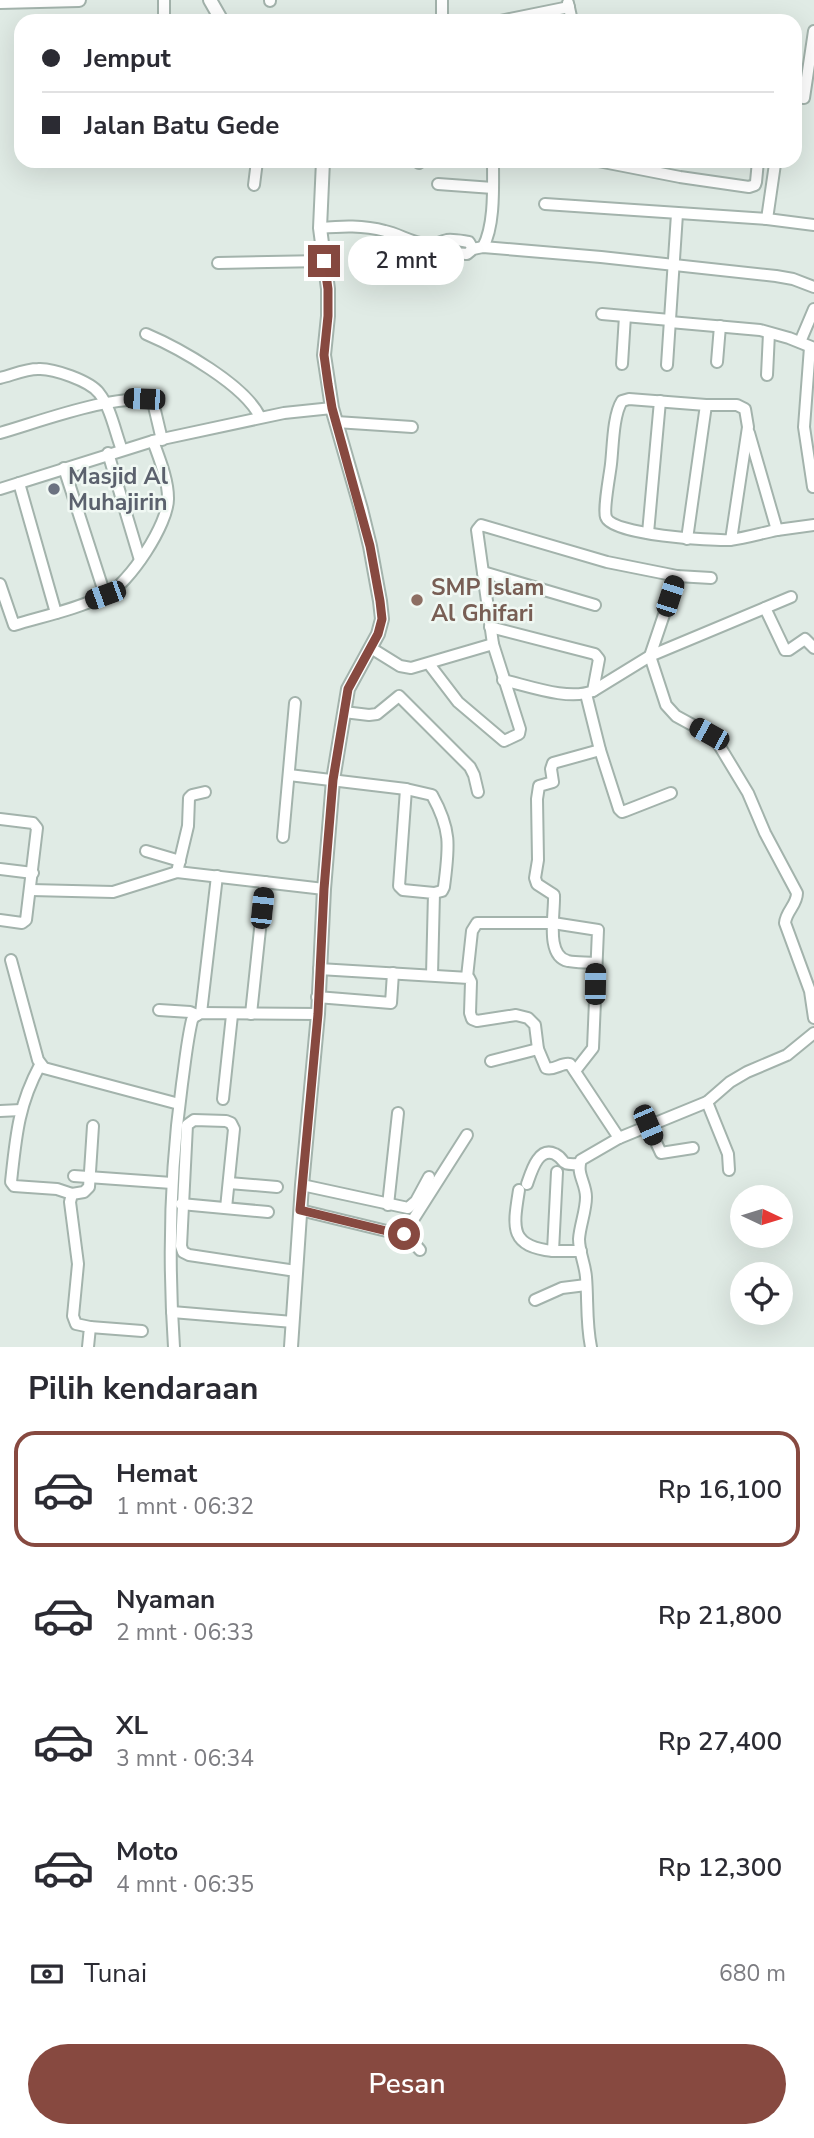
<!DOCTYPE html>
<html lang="id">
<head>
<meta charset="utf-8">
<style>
	:root { --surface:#fff; --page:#f2f2f3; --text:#2b2b33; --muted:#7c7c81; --line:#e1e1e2; --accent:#874940 }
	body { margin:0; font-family:"Nunito Sans",sans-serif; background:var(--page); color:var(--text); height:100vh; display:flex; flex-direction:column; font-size:26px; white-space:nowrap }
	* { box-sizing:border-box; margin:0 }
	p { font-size:23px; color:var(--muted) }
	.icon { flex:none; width:38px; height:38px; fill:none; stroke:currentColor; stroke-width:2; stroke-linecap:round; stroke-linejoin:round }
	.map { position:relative; height:1347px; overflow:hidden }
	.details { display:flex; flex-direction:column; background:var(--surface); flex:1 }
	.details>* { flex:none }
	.hud { position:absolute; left:14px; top:14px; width:788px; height:154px; border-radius:21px; box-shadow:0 7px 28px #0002; display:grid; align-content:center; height:154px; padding:0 28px; background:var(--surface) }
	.needle { width:46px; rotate:94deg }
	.controls { position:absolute; left:730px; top:1185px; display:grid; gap:14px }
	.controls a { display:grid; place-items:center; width:63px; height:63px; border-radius:50%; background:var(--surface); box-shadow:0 7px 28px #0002; font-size:35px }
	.end { position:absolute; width:32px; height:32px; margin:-16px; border:9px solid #874940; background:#fff; box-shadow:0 0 0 4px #fff }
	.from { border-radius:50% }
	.bubble { position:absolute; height:49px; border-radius:24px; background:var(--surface); box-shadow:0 7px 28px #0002; font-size:23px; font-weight:600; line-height:49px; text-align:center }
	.car { position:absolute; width:21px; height:42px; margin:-21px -10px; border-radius:9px; box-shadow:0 0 5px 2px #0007; background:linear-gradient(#222 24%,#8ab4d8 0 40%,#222 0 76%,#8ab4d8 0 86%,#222 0) }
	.hud b { display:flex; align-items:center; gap:24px; height:66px; font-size:26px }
	.hud b+b { border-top:2px solid var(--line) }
	.hud i { width:18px; height:18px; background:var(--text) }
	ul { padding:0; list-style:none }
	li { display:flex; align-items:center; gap:21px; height:116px; margin:0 14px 10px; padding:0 14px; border:4px solid transparent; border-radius:21px }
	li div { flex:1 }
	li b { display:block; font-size:26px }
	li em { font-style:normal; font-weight:600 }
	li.on { border-color:var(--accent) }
	li>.icon { width:63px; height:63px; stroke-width:1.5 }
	h2 { padding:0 28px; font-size:32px; line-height:84px }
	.pay { display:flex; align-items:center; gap:18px; height:77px; padding:0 28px; font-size:26px }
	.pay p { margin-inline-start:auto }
	.cta { display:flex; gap:14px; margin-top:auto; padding:14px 28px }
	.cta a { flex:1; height:80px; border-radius:42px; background:var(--accent); color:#fff; font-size:28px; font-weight:600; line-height:80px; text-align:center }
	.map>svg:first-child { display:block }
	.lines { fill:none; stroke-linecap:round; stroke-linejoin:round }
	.minor-casing { stroke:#a3b3ac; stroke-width:14 }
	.tertiary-casing { stroke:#a3b3ac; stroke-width:16 }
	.minor { stroke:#fff; stroke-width:10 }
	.tertiary { stroke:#fff; stroke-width:12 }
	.route { stroke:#874940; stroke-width:9 }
	.worship-dot { fill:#6b7280; stroke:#f0f8f3; stroke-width:2.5 }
	.education-dot { fill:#8d6e63; stroke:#f0f8f3; stroke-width:2.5 }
	.labels { text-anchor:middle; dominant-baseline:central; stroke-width:5; stroke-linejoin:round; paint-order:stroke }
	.worship-label { font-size:23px; font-weight:bold; fill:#5b616d; stroke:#f0f8f3; text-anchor:start }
	.education-label { font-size:23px; font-weight:bold; fill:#785e54; stroke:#f0f8f3; text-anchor:start }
</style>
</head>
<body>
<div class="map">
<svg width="814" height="1347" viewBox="0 0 814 1347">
	<rect width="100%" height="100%" fill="#e0ebe5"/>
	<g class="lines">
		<defs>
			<g id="minor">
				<path d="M164 0V21"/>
				<path d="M270 0V1"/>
				<path d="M442 0V21"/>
				<path d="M568 3 572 21"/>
				<path d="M500 21 569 7"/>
				<path d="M794 97 804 98 814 31"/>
				<path d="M598 161 680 177 749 187 755 185 756 182 758 161"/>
				<path d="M419 163 420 161"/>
				<path d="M438 184 493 188"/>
				<path d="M254 185 257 161"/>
				<path d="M545 204 767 219 814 225"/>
				<path d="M767 219 775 164"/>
				<path d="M320 228C342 226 363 225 385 231 399 234 412 243 426 244 439 246 437 242 447 240 453 239 462 241 469 242L473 249"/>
				<path d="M437 245C447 253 455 253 467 254L473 249 483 247 601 257 776 276 793 279 814 287"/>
				<path d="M483 247C495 225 493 186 493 161"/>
				<path d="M218 263 324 261"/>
				<path d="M602 314 670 320"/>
				<path d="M670 322 760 330 789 338 814 348"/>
				<path d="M146 334C179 348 245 385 260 417"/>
				<path d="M800 342 814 309"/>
				<path d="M810 347 804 427 813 487"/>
				<path d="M717 362 720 326"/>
				<path d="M622 364 625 316"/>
				<path d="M667 365 677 214"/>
				<path d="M767 375 769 333"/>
				<path d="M0 378C12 375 26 369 38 369 53 368 90 381 99 393 111 408 115 432 122 450"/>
				<path d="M336 422 412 427"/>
				<path d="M0 433C36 423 120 391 153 402L162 440"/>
				<path d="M749 433 777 530 814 525"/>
				<path d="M108 453 140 560"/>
				<path d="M64 468 105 595"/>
				<path d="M19 483 56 613"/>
				<path d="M0 489 153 441 284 413 332 408"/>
				<path d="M648 533 660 401"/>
				<path d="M687 539 706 405"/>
				<path d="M731 540 748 427 745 409 737 405H706L629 399 622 401C613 415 613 447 611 464 610 474 603 509 606 517 611 535 712 541 730 540 746 538 762 533 777 530"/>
				<path d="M483 572 595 605"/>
				<path d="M677 576 650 656 666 705 676 716 709 734 719 745 748 793 765 833 797 893C797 905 786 911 785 923L810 991 814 1018"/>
				<path d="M0 584 14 625C44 616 77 609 106 595 129 584 169 523 168 498 168 479 159 458 153 441"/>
				<path d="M765 608 785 650H789L805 639 814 648"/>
				<path d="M490 627 595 654 599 659 593 691C569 701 529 686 503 680"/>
				<path d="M493 644 477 530 481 525 607 562 677 576 711 578"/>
				<path d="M371 648 400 666 411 668 493 644 520 729 519 734 504 741 458 702 429 664"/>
				<path d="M593 691 650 656 791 597"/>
				<path d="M586 694 600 750 619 809 622 812 625 811 671 793"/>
				<path d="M344 712 369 715 377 714 399 696 470 767 474 775 478 792"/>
				<path d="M289 775 406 789 432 795C452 831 449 847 444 887L442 891 434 893"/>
				<path d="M406 789 399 886 403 890 434 893 432 975"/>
				<path d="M0 819 33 823 37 828 26 920 22 923 0 920"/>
				<path d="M283 837 295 703"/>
				<path d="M146 851 180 861"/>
				<path d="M0 869 33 873"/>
				<path d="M177 872 188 826 189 798 192 795 205 792"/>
				<path d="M31 890 113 892 177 872 324 889"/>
				<path d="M11 960 38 1060 44 1068 179 1104"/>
				<path d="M596 963C587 962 576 963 568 961 545 956 555 913 554 895L537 884 535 878 538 860 537 799 539 786 553 782 551 769 553 763 600 750"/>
				<path d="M319 969 469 978 471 982 470 1013 472 1019 477 1021 516 1015 528 1018 535 1025 538 1049 546 1068C554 1071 562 1062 570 1064L619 1138"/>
				<path d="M467 977 472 931 477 923H553L598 930 593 1048 575 1071"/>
				<path d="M317 997 391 1003 393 973"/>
				<path d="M159 1010 190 1012 197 1015"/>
				<path d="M201 1013 217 876"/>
				<path d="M251 1014 265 882"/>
				<path d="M491 1061 538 1049"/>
				<path d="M40 1065C18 1106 16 1136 11 1182L14 1186 57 1189 72 1194"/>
				<path d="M223 1099 232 1015"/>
				<path d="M707 1102 728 1154 729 1170"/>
				<path d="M0 1111 21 1110"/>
				<path d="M648 1125 661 1153 693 1148"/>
				<path d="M557 1172 553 1251H581"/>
				<path d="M74 1176 172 1183"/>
				<path d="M229 1183 277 1187"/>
				<path d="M527 1184C531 1173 538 1146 555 1154 568 1161 557 1165 579 1164"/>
				<path d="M302 1185 408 1208 416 1201 429 1177"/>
				<path d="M519 1190C513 1228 509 1246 553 1251"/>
				<path d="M181 1204 268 1212"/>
				<path d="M388 1205 398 1113"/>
				<path d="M226 1208 234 1129 231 1123 226 1121 194 1120 187 1125 181 1246 183 1252 189 1255 296 1271"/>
				<path d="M300 1210 399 1234H404L467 1135"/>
				<path d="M405 1233 420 1250"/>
				<path d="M535 1300 562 1288 586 1285"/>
				<path d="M172 1312 293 1322"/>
				<path d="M90 1327 142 1331"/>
				<path d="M88 1347 90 1327 76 1324 73 1316 78 1264 70 1202 72 1194 84 1192 89 1187 93 1126"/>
				<path d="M174 1347C168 1259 170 1171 182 1084 185 1063 187 1041 192 1020L194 1017 201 1013 318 1014"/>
				<path d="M591 1347C586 1323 588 1300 586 1277 585 1264 579 1252 579 1239 580 1225 586 1211 586 1197 586 1183 576 1174 581 1160L619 1138 707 1102 730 1082 747 1072 787 1055 814 1033"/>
			</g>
			<g id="tertiary">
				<path d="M210 0 222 21"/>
				<path d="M0 2 79 0"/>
				<path d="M291 1347 302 1185 318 1014 324 889 333 780 348 689 378 634 382 619 380 601 370 546 361 509 332 408 324 355 328 316V289L320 228 323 161"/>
			</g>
		</defs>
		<use href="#minor" class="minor-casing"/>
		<use href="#tertiary" class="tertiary-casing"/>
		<use href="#minor" class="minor"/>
		<use href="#tertiary" class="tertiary"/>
	</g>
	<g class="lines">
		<path class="route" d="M324 261 328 289V316L324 355 328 384 332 408 370 546 380 601 382 619 378 634 348 689 333 780 324 889 318 1014 300 1210 399 1234H404"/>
	</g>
	<circle class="worship-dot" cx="54" cy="489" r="7"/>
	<circle class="education-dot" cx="417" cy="600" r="7"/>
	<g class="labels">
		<g class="worship-label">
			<text x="68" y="476">Masjid Al<tspan x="68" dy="26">Muhajirin</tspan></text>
		</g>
		<g class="education-label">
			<text x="431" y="587">SMP Islam<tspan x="431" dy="26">Al Ghifari</tspan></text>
		</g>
	</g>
</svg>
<div class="controls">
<a><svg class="needle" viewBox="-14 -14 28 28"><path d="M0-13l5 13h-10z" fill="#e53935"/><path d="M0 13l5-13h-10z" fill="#7c7c81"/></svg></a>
<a><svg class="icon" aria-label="locate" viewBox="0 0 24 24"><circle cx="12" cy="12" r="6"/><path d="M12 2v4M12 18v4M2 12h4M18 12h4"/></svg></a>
</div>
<i class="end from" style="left:404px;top:1234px"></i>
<i class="end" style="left:324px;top:261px"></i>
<div class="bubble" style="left:348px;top:236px;width:116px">2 mnt</div>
<i class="car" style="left:144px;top:399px;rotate:272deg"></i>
<i class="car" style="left:105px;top:595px;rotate:250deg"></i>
<i class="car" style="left:670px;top:596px;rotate:18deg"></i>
<i class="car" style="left:709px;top:734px;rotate:299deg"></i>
<i class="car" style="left:262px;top:908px;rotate:6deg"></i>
<i class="car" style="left:595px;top:984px;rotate:1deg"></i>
<i class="car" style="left:648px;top:1125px;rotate:157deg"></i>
<div class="hud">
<b><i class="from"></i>Jemput</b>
<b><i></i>Jalan Batu Gede</b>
</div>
</div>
<section class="details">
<h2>Pilih kendaraan</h2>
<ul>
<li class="on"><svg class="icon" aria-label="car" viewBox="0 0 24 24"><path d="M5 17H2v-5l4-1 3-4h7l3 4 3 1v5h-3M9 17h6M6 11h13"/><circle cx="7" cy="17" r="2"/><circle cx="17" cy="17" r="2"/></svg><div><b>Hemat</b><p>1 mnt · 06:32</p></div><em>Rp 16,100</em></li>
<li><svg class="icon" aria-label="car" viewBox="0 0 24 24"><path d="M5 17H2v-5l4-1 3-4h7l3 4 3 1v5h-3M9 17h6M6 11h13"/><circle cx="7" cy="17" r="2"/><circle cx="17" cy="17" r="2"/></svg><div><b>Nyaman</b><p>2 mnt · 06:33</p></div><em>Rp 21,800</em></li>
<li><svg class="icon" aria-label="car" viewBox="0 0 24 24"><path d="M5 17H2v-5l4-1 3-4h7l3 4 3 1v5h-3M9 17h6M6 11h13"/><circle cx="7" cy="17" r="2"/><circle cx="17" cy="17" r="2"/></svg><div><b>XL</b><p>3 mnt · 06:34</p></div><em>Rp 27,400</em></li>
<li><svg class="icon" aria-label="car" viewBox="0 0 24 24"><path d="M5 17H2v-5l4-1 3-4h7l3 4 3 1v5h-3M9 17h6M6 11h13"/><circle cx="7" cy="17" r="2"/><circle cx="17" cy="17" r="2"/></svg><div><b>Moto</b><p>4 mnt · 06:35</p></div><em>Rp 12,300</em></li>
</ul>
<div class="pay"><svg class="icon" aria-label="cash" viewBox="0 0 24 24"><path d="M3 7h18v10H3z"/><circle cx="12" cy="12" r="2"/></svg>Tunai<p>680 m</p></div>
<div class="cta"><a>Pesan</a></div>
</section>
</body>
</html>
